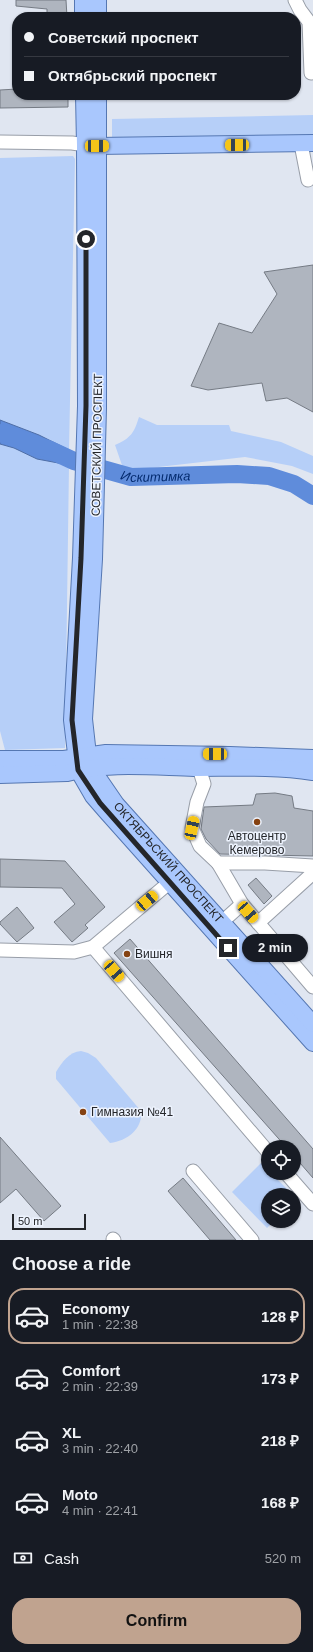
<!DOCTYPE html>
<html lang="en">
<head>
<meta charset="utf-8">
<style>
	:root { --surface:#171b24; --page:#20242c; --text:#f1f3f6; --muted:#9ea1a6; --line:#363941; --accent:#c0a38f }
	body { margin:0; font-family:Helvetica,sans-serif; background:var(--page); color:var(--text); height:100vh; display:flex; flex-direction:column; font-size:15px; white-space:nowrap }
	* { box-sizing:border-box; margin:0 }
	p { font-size:13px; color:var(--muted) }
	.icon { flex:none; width:22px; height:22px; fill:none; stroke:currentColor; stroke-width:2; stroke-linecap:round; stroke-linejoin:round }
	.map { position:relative; height:1240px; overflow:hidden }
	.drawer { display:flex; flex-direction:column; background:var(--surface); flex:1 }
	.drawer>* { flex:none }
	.top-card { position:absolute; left:12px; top:12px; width:289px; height:88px; border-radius:16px; box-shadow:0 1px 3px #0004; display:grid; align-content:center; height:88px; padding:0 12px; background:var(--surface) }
	.fabs { position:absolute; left:261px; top:1140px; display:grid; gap:8px }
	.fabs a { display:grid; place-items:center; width:40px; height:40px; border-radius:50%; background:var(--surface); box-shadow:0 1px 3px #0004; font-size:20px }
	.scale { position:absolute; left:12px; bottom:10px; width:74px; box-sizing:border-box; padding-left:4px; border:2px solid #24262a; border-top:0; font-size:11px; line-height:14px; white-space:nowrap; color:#24262a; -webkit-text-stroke:3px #edf3fe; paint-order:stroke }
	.end { position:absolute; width:18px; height:18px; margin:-9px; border:5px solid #24262a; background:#fff; box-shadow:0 0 0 2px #fff }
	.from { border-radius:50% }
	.bubble { position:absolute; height:28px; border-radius:14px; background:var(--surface); box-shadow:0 1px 3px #0004; font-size:13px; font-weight:700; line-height:28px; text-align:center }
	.car { position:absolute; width:12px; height:24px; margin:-12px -6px; border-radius:5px; box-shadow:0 0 3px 1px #0007; background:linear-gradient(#f5c518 24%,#345 0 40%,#f5c518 0 76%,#345 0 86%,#f5c518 0) }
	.top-card b { display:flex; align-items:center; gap:14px; height:38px; font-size:15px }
	.top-card b+b { border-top:1px solid var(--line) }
	.top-card i { width:10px; height:10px; background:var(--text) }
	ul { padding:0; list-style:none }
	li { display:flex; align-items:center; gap:12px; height:56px; margin:0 8px 6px; padding:0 4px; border:2px solid transparent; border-radius:16px }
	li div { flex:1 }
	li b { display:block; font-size:15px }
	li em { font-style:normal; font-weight:700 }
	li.active { border-color:var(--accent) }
	li>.icon { width:36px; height:36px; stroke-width:1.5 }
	h2 { padding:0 12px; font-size:18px; line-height:48px }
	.pay { display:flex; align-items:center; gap:10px; height:44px; padding:0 12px; font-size:15px }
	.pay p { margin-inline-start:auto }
	.button { display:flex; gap:8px; margin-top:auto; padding:8px 12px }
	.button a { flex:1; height:46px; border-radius:16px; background:var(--accent); color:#111; font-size:16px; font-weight:700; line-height:46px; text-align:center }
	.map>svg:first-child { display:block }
	.green { fill:#b6cff8 }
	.water { fill:#5f8cdb; stroke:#4d6da6 }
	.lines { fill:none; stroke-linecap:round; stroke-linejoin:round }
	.river { stroke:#5f8cdb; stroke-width:18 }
	.building { fill:#afb5bf; stroke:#757b84 }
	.minor-casing { stroke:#989ea8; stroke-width:15 }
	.major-casing { stroke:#5577b2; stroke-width:18 }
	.minor { stroke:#fff; stroke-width:13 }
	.major { stroke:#a9c7fd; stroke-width:16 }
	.route { stroke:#24262a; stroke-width:5 }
	.poi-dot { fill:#854212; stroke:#edf3fe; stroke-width:1.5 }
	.labels { text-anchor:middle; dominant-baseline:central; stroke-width:3; stroke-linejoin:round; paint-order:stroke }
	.street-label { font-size:12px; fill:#24262a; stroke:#edf3fe }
	.poi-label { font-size:12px; fill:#24262a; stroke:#edf3fe; text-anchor:start }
	.water-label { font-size:13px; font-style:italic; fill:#042b6f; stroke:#edf3fe }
</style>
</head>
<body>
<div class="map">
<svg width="313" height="1240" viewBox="0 0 313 1240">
	<rect width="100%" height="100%" fill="#e0e6f1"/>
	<g class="green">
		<path d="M313 115V138L112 141V119Z"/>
		<path d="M73 156 75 159 69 450 39 435 0 420V158Z"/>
		<path d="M139 417 157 425H229L231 431 281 442 313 456V474L292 466 245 457 124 471 115 445C131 438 134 433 139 417Z"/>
		<path d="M0 444 14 448 37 459 69 465 65 748 5 750 0 731Z"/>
		<path d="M81 1051 88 1053 96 1058 141 1111C143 1129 127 1141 110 1143L56 1079V1072C62 1062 69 1052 81 1051Z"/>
		<path d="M261 1163 268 1170V1173H271L293 1195H268V1221H274L267 1228 232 1192Z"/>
	</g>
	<path class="water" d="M0 420 39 435 69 450V465L37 459 14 448 0 444Z"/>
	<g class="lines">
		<path class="river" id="s1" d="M0 433 48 449 74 461 131 477 237 474 269 476 294 484 313 496"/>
	</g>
	<g class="building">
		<path d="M16 0H66L67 17H47V9L16 6Z"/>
		<path d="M17 89V95H68V107L0 108V90Z"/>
		<path d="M313 265V412L287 398 266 401 262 383 208 390 191 386 219 323 252 333 277 294 264 272Z"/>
		<path d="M275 793 292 796 294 808 313 811V856L220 854 206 839 201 829 204 807 253 805 256 794Z"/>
		<path d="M0 859 65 861 105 907 85 925 88 928 72 942 54 922 75 904 62 888 0 887Z"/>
		<path d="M256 878 272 896 264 904 248 885Z"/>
		<path d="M17 907 34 928 17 942 0 924V922Z"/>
		<path d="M130 939 313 1149V1178L294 1156V1147H286L114 953Z"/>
		<path d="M0 1137 61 1206 44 1221 16 1189 0 1203Z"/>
		<path d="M183 1178 236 1240H210L168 1191Z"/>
	</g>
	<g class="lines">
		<defs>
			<g id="minor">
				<path d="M295 0 300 10 309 22 311 73"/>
				<path d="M0 142 72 143 93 146"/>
				<path d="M301 144 308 180"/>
				<path d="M199 768 204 784 197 802 192 828 200 846 218 863H265L313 866"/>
				<path d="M218 863 242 904 313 987"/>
				<path d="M222 922 242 904"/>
				<path d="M258 923 313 873"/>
				<path d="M93 947 268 1152"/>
				<path d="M0 950 74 952 93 947 170 882"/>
				<path d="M193 1171 252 1240"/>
				<path d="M286 1173 313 1204"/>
				<path d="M113 1239 114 1240"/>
			</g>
			<g id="major">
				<path d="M83 0V17"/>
				<path d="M98 0V17"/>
				<path d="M84 95 85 145 86 406 81 558 72 720 78 770 93 796 106 811 313 1043"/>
				<path id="s2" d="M98 95V408L94 559 84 719 88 755 92 769 116 804 313 1024"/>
				<path d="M97 146 313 143"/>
				<path d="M0 759H64L106 753 230 755 313 758"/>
				<path d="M0 775 67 773C107 762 153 767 194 768 234 768 274 766 313 772"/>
			</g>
		</defs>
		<use href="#minor" class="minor-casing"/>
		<use href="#major" class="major-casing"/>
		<use href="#minor" class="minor"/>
		<use href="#major" class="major"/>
	</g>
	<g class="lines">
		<path class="route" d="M86 239V406L81 558 72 720 78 770 100 803 228 948"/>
	</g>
	<g class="poi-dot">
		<circle cx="257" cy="822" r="4"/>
		<circle cx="127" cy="954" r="4"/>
		<circle cx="83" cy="1112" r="4"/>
	</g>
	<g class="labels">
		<g class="street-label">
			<text transform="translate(97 445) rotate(-89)">СОВЕТСКИЙ ПРОСПЕКТ</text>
			<text stroke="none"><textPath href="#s2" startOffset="796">ОКТЯБРЬСКИЙ ПРОСПЕКТ</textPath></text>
		</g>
		<g class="poi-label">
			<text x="257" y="836" text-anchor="middle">Автоцентр<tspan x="257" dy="14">Кемерово</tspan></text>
			<text x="135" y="954">Вишня</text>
			<text x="91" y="1112">Гимназия №41</text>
		</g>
		<g class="water-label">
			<text stroke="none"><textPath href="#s1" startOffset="163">Искитимка</textPath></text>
		</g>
	</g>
</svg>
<div class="fabs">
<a><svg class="icon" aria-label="locate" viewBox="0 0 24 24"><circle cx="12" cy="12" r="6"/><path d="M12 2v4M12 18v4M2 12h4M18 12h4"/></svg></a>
<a><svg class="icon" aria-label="layers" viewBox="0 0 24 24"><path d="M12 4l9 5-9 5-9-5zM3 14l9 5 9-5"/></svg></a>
</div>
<div class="scale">50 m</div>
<i class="end from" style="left:86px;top:239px"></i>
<i class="end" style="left:228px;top:948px"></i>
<div class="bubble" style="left:242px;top:934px;width:66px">2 min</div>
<i class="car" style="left:237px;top:145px;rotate:270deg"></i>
<i class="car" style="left:97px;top:146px;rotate:90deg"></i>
<i class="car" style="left:215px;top:754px;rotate:271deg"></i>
<i class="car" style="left:192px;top:828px;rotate:12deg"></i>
<i class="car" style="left:147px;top:901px;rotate:50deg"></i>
<i class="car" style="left:248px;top:912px;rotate:139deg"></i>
<i class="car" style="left:114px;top:971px;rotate:139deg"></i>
<div class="top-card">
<b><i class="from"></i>Советский проспект</b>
<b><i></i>Октябрьский проспект</b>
</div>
</div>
<section class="drawer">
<h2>Choose a ride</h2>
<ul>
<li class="active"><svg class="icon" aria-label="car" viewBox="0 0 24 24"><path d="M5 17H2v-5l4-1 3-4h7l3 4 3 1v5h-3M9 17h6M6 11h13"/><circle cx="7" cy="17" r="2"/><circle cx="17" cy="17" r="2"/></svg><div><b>Economy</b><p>1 min · 22:38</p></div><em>128 ₽</em></li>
<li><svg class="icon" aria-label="car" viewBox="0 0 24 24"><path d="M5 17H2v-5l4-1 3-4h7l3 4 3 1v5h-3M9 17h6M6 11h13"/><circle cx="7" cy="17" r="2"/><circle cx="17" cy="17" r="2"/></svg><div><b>Comfort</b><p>2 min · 22:39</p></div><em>173 ₽</em></li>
<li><svg class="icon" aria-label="car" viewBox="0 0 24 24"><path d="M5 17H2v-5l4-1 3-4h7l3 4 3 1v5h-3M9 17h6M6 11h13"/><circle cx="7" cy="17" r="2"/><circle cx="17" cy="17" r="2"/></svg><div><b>XL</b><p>3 min · 22:40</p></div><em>218 ₽</em></li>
<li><svg class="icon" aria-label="car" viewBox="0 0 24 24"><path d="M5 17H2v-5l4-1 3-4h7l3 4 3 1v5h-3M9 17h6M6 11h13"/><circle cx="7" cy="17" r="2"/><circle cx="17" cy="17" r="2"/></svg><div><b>Moto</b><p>4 min · 22:41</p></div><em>168 ₽</em></li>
</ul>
<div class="pay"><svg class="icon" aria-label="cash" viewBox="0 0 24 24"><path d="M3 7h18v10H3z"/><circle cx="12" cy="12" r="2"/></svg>Cash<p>520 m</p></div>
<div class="button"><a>Confirm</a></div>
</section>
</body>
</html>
